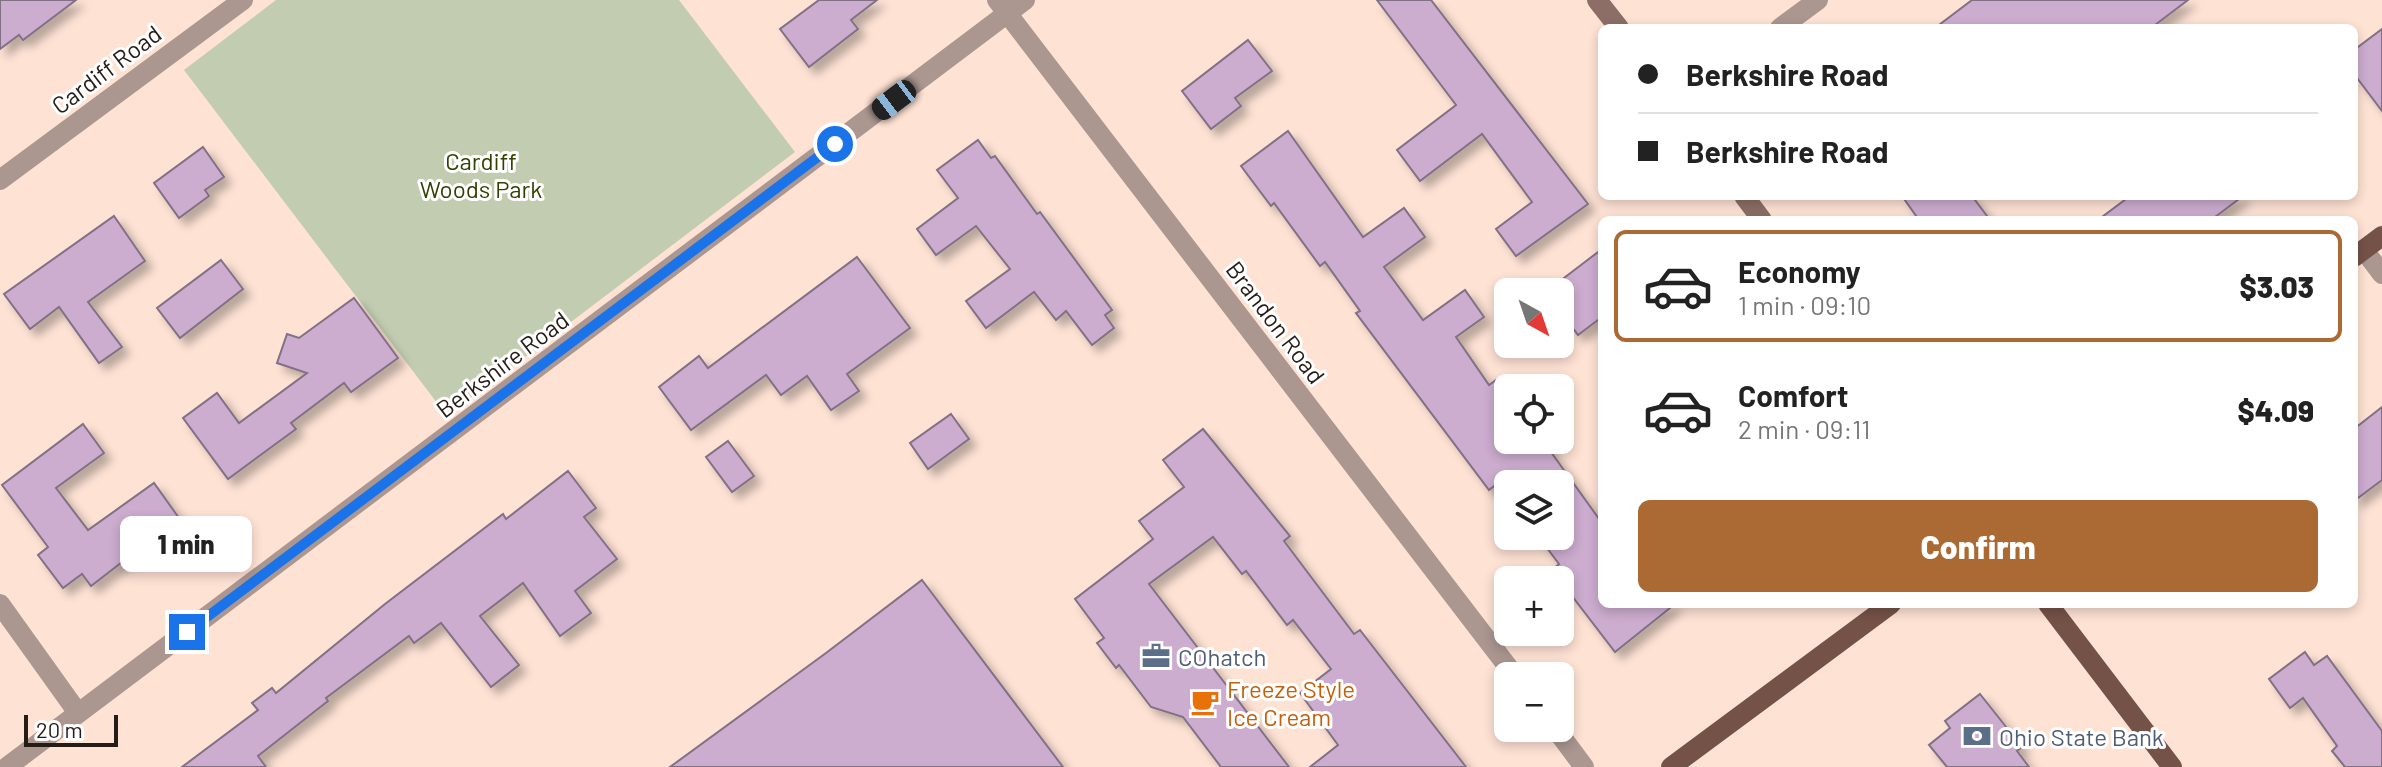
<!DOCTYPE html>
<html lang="en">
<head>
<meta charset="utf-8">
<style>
	:root { --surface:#fff; --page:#f6f6f6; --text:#222; --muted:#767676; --line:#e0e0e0; --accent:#ab6a33 }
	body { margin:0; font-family:Barlow,sans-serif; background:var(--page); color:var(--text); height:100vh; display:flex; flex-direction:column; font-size:30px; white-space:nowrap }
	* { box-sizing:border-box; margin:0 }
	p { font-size:26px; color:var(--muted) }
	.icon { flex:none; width:44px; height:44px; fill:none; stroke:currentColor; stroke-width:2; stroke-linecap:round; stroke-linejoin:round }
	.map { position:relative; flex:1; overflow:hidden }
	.details { position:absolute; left:1598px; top:216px; width:760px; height:392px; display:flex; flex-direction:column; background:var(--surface); border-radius:12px; box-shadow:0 4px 12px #0003 }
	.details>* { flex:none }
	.hud { position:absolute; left:1598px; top:24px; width:760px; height:176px; border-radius:12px; box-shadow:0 4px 12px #0003; display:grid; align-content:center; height:176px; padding:0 40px; background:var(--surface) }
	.needle { width:52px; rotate:140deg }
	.fabs { position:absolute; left:1494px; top:278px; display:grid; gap:16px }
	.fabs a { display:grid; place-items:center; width:80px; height:80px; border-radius:12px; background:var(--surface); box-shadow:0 4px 12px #0003; font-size:40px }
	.scale { position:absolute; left:24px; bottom:20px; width:94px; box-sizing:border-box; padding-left:8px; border:4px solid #261c17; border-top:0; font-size:22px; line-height:28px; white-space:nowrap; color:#261c17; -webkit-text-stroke:6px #fff; paint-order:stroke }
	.end { position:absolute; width:36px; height:36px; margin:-18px; border:10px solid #1a73e8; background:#fff; box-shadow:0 0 0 4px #fff }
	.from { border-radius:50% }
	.bubble { position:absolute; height:56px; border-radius:12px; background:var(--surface); box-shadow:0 4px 12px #0003; font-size:26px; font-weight:800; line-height:56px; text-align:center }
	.car { position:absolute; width:24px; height:48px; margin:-24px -12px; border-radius:10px; box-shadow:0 0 6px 2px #0007; background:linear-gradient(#222 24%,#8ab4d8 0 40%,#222 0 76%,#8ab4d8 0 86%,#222 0) }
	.hud b { display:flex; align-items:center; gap:28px; height:76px; font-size:30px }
	.hud b+b { border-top:2px solid var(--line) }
	.hud i { width:20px; height:20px; background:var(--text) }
	ul { padding:14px 0 0; list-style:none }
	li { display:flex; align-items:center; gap:24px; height:112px; margin:0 16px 12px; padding:0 24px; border:4px solid transparent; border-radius:12px }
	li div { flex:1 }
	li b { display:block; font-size:30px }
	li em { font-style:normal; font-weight:800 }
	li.on { border-color:var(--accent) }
	li>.icon { width:72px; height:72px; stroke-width:1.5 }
	.button { display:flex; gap:16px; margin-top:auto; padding:16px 40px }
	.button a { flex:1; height:92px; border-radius:12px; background:var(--accent); color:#fff; font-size:32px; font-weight:800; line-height:92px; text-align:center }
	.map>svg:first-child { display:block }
	.green { fill:#c1ccb0 }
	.building { fill:#ccaccf; stroke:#827084; stroke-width:2; filter:url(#shadow) }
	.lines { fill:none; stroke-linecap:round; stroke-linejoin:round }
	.minor { stroke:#ab9690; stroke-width:20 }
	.secondary { stroke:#8c6e66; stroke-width:20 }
	.primary { stroke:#755248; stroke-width:20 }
	.route { stroke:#1a73e8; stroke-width:10 }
	.labels { text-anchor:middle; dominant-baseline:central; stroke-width:6; stroke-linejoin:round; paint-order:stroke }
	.street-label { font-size:24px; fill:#261c17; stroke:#fff }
	.park-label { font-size:24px; fill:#314200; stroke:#fff }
	.service-label { font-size:24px; fill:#4e5e75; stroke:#fff; text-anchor:start }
	.food-label { font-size:24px; fill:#c56008; stroke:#fff; text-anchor:start }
</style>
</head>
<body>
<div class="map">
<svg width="2382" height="767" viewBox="0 0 2382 767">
	<defs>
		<filter id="shadow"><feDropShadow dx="7" dy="7" stdDeviation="4" flood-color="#0004"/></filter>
	</defs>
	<rect width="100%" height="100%" fill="#fee2d4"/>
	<path class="green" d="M276 0H679L795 152 447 416 184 70Z"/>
	<g class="building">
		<path d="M0 0H76L23 40 19 35 0 49Z"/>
		<path d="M819 0H877L851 20 858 29 809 67 780 29Z"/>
		<path d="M1377 0H1431L1588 204 1516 256 1496 229 1532 202 1482 134 1420 181 1397 150 1456 105Z"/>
		<path d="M1972 0H2188L2151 28H1935Z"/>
		<path d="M2382 29V111L2354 74V50Z"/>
		<path d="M1248 40 1272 71 1235 98 1241 106 1211 129 1182 91Z"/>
		<path d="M1288 131 1363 237 1404 208 1425 237 1384 267 1423 320 1465 290 1484 317 1456 337 1489 385 1496 380 1508 396V440H1521L1529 451 1543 441 1602 523V604H1675L1615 652 1552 570 1559 564 1538 536H1560V484L1498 483 1489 490 1356 313 1360 311 1325 262 1320 266 1274 203 1271 206 1241 166Z"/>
		<path d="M978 140 991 158 995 156 1037 214 1040 212 1112 310 1105 315 1114 328 1092 345 1066 311 1056 320 1034 292 986 328 966 301 1010 269 976 226 936 255 917 229 958 198 937 170Z"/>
		<path d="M203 147 224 177 205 190 209 196 179 218 154 183Z"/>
		<path d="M1902 196H1972L1990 220H1919Z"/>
		<path d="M2130 196H2243L2211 220H2098Z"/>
		<path d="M114 216 145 261 88 302 122 347 99 363 59 307 30 329 4 294Z"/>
		<path d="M1602 249V317L1578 335 1560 311V281Z"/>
		<path d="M857 257 910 328 847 374 859 391 831 410 807 376 781 395 766 375 691 430 659 387 699 356 708 368Z"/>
		<path d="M221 260 243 289 180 338 157 308Z"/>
		<path d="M354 298 398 358 351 392 344 383 291 423 296 429 228 479 183 418 217 393 239 423 307 373 277 363 287 334 299 338Z"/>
		<path d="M2382 407V480L2354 501V429Z"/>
		<path d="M951 414 969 439 928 469 910 443Z"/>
		<path d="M83 424 104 453 56 488 88 530 154 483 179 518 91 586 82 574 63 588 38 555 48 547 2 485Z"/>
		<path d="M1203 429 1290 536 1284 541 1354 634 1360 630 1466 767H1310L1338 745 1300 693 1331 669 1293 620 1287 625 1246 571 1242 574 1213 537 1149 584 1289 767H1221L1183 717 1151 707 1119 665 1116 668 1097 643 1104 638 1075 599 1153 539 1139 521 1184 487 1163 460Z"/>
		<path d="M728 441 754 476 732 492 706 457Z"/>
		<path d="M568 471 596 508 584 517 617 559 575 591 591 613 560 636 523 583 480 616 519 665 491 687 441 623 414 643 409 636 326 698 328 701 258 756 266 767H182L258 710 252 703 272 688 276 693 385 604 503 514 506 519Z"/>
		<path d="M922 580 1063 767H670L826 653Z"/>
		<path d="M2305 652 2314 665 2327 656 2382 731V767H2345L2332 751 2337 746 2303 698 2290 708 2269 679Z"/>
		<path d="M1980 694 2022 747 2017 751 2029 767H1947L1929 745 1950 728 1945 721Z"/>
	</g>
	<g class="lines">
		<g class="minor">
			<path d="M997 0 1515 676"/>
			<path d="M1780 28 1818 0"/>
			<path d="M0 180 243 0"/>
			<path d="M2364 250 2382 274"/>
			<path d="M0 604 78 713"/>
			<path d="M1555 728 1584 767"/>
			<path d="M7 767 1025 0"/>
		</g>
		<g class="secondary">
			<path d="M1597 0 1619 28"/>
			<path d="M1744 196 1762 220"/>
		</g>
		<g class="primary">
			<path d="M2354 257 2382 236"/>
			<path d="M2048 604 2172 767"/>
			<path d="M1671 767 1891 604"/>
		</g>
	</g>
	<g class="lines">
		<path class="route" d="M187 632 835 144"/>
	</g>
	<defs>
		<symbol id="office-bare" viewBox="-9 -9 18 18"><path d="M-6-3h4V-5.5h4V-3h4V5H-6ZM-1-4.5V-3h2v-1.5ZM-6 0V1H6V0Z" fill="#5c6f8a" stroke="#fff" stroke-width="2.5" paint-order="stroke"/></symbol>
		<symbol id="cafe-bare" viewBox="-9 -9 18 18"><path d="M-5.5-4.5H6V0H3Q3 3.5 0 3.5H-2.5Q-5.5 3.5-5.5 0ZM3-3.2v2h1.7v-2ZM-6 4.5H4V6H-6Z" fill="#e8710a" stroke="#fff" stroke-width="2.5" paint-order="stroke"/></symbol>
		<symbol id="bank-bare" viewBox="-9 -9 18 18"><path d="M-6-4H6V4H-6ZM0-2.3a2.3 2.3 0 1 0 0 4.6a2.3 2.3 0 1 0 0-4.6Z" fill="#5c6f8a" stroke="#fff" stroke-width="2.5" paint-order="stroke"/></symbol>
	</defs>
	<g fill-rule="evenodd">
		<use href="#office-bare" x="1136" y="636" width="40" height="40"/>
		<use href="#cafe-bare" x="1185" y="682" width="40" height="40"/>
		<use href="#bank-bare" x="1957" y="716" width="40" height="40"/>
	</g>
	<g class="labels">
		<g class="street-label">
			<text transform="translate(106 69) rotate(-37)">Cardiff Road</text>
			<text transform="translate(1276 322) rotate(53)">Brandon Road</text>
			<text transform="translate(502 364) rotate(-37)">Berkshire Road</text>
		</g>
		<g class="park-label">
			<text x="481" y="160">Cardiff<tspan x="481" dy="28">Woods Park</tspan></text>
		</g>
		<g class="service-label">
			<text x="1178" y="656">COhatch</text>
			<text x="1999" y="736">Ohio State Bank</text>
		</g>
		<g class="food-label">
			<text x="1227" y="688">Freeze Style<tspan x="1227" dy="28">Ice Cream</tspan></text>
		</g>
	</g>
</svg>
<div class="fabs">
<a><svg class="needle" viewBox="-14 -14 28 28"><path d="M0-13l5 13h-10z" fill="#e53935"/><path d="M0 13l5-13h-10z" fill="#767676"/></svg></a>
<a><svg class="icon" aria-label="locate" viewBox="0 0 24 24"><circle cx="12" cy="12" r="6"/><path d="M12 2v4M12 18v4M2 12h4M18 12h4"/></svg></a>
<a><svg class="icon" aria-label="layers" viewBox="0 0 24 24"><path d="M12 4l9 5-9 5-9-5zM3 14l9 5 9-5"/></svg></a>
<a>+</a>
<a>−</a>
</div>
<div class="scale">20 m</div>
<i class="end from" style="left:835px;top:144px"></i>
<i class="end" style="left:187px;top:632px"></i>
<div class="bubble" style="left:120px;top:516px;width:132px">1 min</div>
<i class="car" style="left:894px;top:100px;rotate:233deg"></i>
<div class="hud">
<b><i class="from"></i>Berkshire Road</b>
<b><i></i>Berkshire Road</b>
</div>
<section class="details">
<ul>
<li class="on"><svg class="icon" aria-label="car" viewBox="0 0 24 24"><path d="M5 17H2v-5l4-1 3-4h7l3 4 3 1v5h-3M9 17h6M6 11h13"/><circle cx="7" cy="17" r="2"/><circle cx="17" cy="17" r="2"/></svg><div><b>Economy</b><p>1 min · 09:10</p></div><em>$3.03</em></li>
<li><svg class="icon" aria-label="car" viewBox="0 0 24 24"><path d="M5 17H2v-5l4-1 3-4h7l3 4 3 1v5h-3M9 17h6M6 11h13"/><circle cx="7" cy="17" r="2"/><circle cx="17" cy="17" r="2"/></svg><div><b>Comfort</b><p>2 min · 09:11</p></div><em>$4.09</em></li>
</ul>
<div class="button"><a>Confirm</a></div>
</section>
</div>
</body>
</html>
